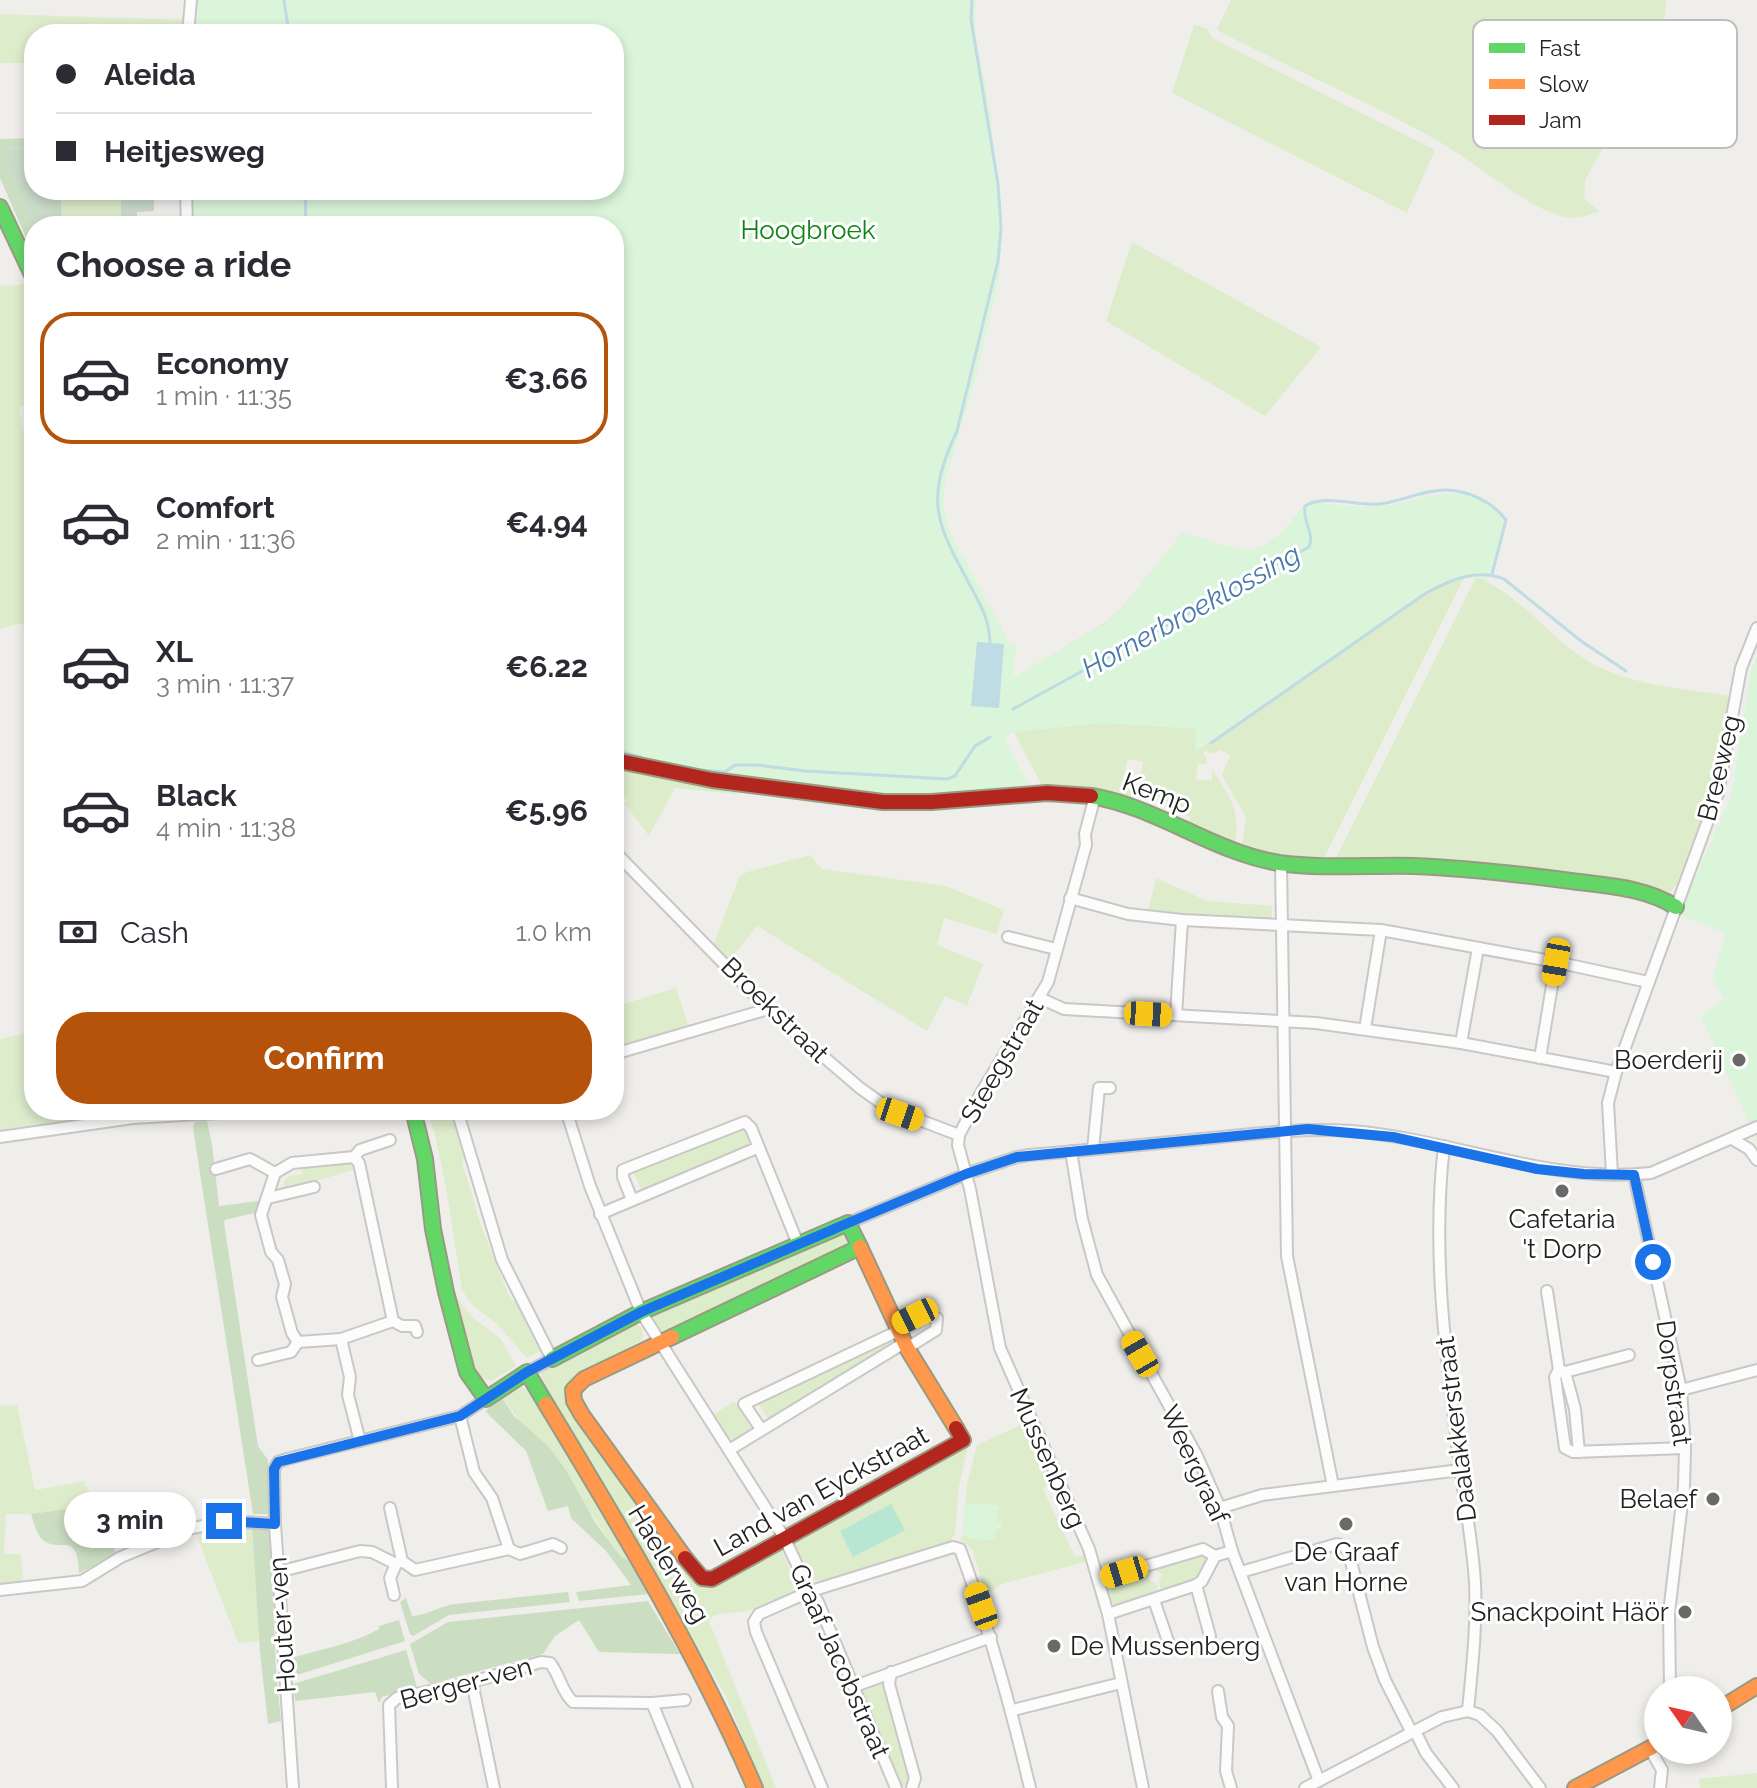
<!DOCTYPE html>
<html lang="en">
<head>
<meta charset="utf-8">
<style>
	:root { --surface:#fff; --page:#f2f2f3; --text:#2b2b33; --muted:#7c7c81; --line:#e1e1e2; --accent:#b45309 }
	body { margin:0; font-family:Raleway,sans-serif; background:var(--page); color:var(--text); height:100vh; display:flex; flex-direction:column; font-size:30px; white-space:nowrap }
	* { box-sizing:border-box; margin:0 }
	p { font-size:26px; color:var(--muted) }
	.icon { flex:none; width:44px; height:44px; fill:none; stroke:currentColor; stroke-width:2; stroke-linecap:round; stroke-linejoin:round }
	.map { position:relative; flex:1; overflow:hidden }
	.sheet { position:absolute; left:24px; top:216px; width:600px; height:904px; display:flex; flex-direction:column; background:var(--surface); border-radius:32px; box-shadow:0 4px 12px #0003 }
	.sheet>* { flex:none }
	.hud { position:absolute; left:24px; top:24px; width:600px; height:176px; border-radius:32px; box-shadow:0 4px 12px #0003; display:grid; align-content:center; height:176px; padding:0 32px; background:var(--surface) }
	.needle { width:52px; rotate:304deg }
	.buttons { position:absolute; left:1644px; top:1676px; display:grid; gap:16px }
	.buttons a { display:grid; place-items:center; width:88px; height:88px; border-radius:50%; background:var(--surface); box-shadow:0 4px 12px #0003; font-size:40px }
	.end { position:absolute; width:36px; height:36px; margin:-18px; border:10px solid #1a73e8; background:#fff; box-shadow:0 0 0 4px #fff }
	.from { border-radius:50% }
	.bubble { position:absolute; height:56px; border-radius:28px; background:var(--surface); box-shadow:0 4px 12px #0003; font-size:26px; font-weight:700; line-height:56px; text-align:center }
	.car { position:absolute; width:24px; height:48px; margin:-24px -12px; border-radius:10px; box-shadow:0 0 6px 2px #0007; background:linear-gradient(#f5c518 24%,#345 0 40%,#f5c518 0 76%,#345 0 86%,#f5c518 0) }
	.hud b { display:flex; align-items:center; gap:28px; height:76px; font-size:30px }
	.hud b+b { border-top:2px solid var(--line) }
	.hud i { width:20px; height:20px; background:var(--text) }
	ul { padding:0; list-style:none }
	li { display:flex; align-items:center; gap:24px; height:132px; margin:0 16px 12px; padding:0 16px; border:4px solid transparent; border-radius:32px }
	li div { flex:1 }
	li b { display:block; font-size:30px }
	li em { font-style:normal; font-weight:700 }
	li.selected { border-color:var(--accent) }
	li>.icon { width:72px; height:72px; stroke-width:1.5 }
	h2 { padding:0 32px; font-size:36px; line-height:96px }
	.pay { display:flex; align-items:center; gap:20px; height:88px; padding:0 32px; font-size:30px }
	.pay p { margin-inline-start:auto }
	.action { display:flex; gap:16px; margin-top:auto; padding:16px 32px }
	.action a { flex:1; height:92px; border-radius:32px; background:var(--accent); color:#fff; font-size:32px; font-weight:700; line-height:92px; text-align:center }
	.map>svg:first-child { display:block }
	.grass { fill:#ddeccb }
	.forest { fill:#cbdec1 }
	.cemetery { fill:#cadbca }
	.park { fill:#daf5da }
	.pitch { fill:#b7e6d2 }
	.water { fill:#bfdbe3 }
	.lines { fill:none; stroke-linecap:round; stroke-linejoin:round }
	.stream { stroke:#bfdbe3; stroke-width:3 }
	.street-casing { stroke:#c9c8c7; stroke-width:14 }
	.fast-casing { stroke:#999a82; stroke-width:18 }
	.slow-casing { stroke:#999a82; stroke-width:18 }
	.jam-casing { stroke:#999a82; stroke-width:18 }
	.street { stroke:#fdfcfc; stroke-width:10 }
	.fast { stroke:#63d668; stroke-width:14 }
	.slow { stroke:#ff974d; stroke-width:14 }
	.jam { stroke:#b3261e; stroke-width:14 }
	.route { stroke:#1a73e8; stroke-width:10 }
	.poi-dot { fill:#6a6968; stroke:#fff; stroke-width:3 }
	.labels { text-anchor:middle; dominant-baseline:central; stroke-width:6; stroke-linejoin:round; paint-order:stroke }
	.park-label { font-size:26px; fill:#0c8416; stroke:#fff }
	.street-label { font-size:26px; fill:#222; stroke:#fff }
	.poi-label { font-size:26px; fill:#222; stroke:#fff; text-anchor:end }
	.water-label { font-size:28px; font-style:italic; fill:#4a7aab; stroke:#fff }
	.key { fill:#fff; stroke:#bdbdbd; stroke-width:2 }
	.key-label { font-size:22px; fill:#222 }
</style>
</head>
<body>
<div class="map">
<svg width="1757" height="1788" viewBox="0 0 1757 1788">
	<rect width="100%" height="100%" fill="#f0eeeb"/>
	<g class="grass">
		<path d="M1231 0H1666C1666 56 1610 131 1585 181L1584 198 1599 211C1582 218 1570 221 1552 213 1511 196 1477 163 1438 141 1369 102 1295 70 1224 34L1217 29Z"/>
		<path d="M0 14 185 20 184 34H34V63H0Z"/>
		<path d="M1194 25 1208 29 1212 38 1435 150 1407 213 1172 93Z"/>
		<path d="M121 198V226H62L61 199Z"/>
		<path d="M1132 242 1321 347 1265 416 1106 321Z"/>
		<path d="M28 283 34 288V402L19 407 34 491V638L28 639 24 623 0 629V285L12 286Z"/>
		<path d="M1301 509 1314 540 1125 655 1196 729V751L1431 589 1449 579 1465 576 1324 858 1274 856 1242 848 1246 817 1224 779 1222 774 1230 756 1221 750 1210 754 1206 750 1203 753 1207 758 1206 765 1198 763 1196 779 1212 781V769C1232 802 1240 806 1235 846L1189 824 1190 817 1157 800 1158 790 1138 785 1143 762 1128 759 1121 786 1133 791 1130 799 1064 786H1042L1006 717 1013 678 1103 624 1122 608 1183 532C1244 551 1258 567 1301 509Z"/>
		<path d="M1476 577C1521 594 1548 637 1588 661 1630 686 1683 688 1730 696L1720 768 1678 884 1670 892 1608 878 1493 863 1336 858Z"/>
		<path d="M614 764 737 789V794L675 788 649 836 625 804 628 800 614 783 622 774 614 771Z"/>
		<path d="M810 855 822 869 946 886 1004 910 997 934 944 918 937 945 983 964 967 1006 945 996 927 1031 757 926 728 962 713 946 739 877 747 872Z"/>
		<path d="M1156 878 1207 901 1272 906V920L1260 923 1148 912Z"/>
		<path d="M676 988 689 1027 614 1049V1007Z"/>
		<path d="M34 1031V1110H224L125 1113 0 1130V1039Z"/>
		<path d="M426 1110H451L465 1157 462 1162 480 1223 510 1299 516 1302 540 1351 527 1358 496 1323 472 1305 462 1290 446 1187 434 1131Z"/>
		<path d="M742 1126 747 1127C751 1136 752 1140 746 1148L642 1192 632 1168Z"/>
		<path d="M349 1163 356 1169 283 1191 284 1181 290 1176 302 1174 301 1167Z"/>
		<path d="M840 1232 846 1233 849 1242 837 1251 663 1332 655 1326 651 1318 655 1311Z"/>
		<path d="M451 1291 473 1318 501 1339 516 1366 492 1381 481 1378 472 1362 469 1363Z"/>
		<path d="M634 1323 642 1328 643 1339 574 1378 568 1384 565 1395 585 1425 584 1432 666 1548 673 1550 696 1580 779 1549 782 1551 794 1580 793 1591 752 1610 714 1615 709 1621 776 1788H763L726 1696 542 1382 541 1373 547 1367Z"/>
		<path d="M894 1335 896 1339 892 1346 768 1419 756 1401Z"/>
		<path d="M521 1387 530 1391 628 1560 621 1557 581 1499 502 1398Z"/>
		<path d="M734 1401 752 1430 737 1439H729L713 1415Z"/>
		<path d="M17 1405 35 1490 84 1481 95 1505 31 1514H6L4 1554H21L23 1582 0 1584V1406Z"/>
		<path d="M1025 1423 1052 1483 1043 1489 1075 1557 1085 1555 1088 1561 1002 1584 986 1594 972 1549 960 1540 963 1535 967 1484 977 1445Z"/>
		<path d="M962 1445H968L959 1486 955 1533 951 1541 824 1581 810 1579 794 1543V1539Z"/>
		<path d="M252 1523 260 1641 238 1643 195 1531 221 1524Z"/>
		<path d="M1204 1552 1210 1556 1197 1580 1162 1592 1159 1583 1162 1574 1154 1570 1153 1565Z"/>
		<path d="M1150 1566 1152 1571 1148 1579 1156 1584 1158 1590 1117 1604 1112 1603 1106 1580Z"/>
		<path d="M884 1679V1687L910 1779 908 1784 900 1787 862 1692 864 1684Z"/>
		<path d="M1757 1773V1788H1700L1699 1779Z"/>
	</g>
	<g class="forest">
		<path d="M34 138V148L5 149 34 229V256L0 178V139Z"/>
		<path d="M207 1121 212 1144 219 1206 258 1201V1212L225 1220 224 1223 258 1446 268 1460V1514H253L193 1128 195 1122Z"/>
		<path d="M502 1398 514 1416 548 1446 566 1470 595 1522 621 1557 628 1560 650 1594 579 1601 576 1592 631 1585 606 1551 571 1518 568 1506 548 1511 526 1451 485 1411Z"/>
		<path d="M95 1505 117 1555 79 1573C78 1528 58 1555 42 1539 36 1533 34 1522 31 1514Z"/>
		<path d="M252 1523 270 1528 276 1671 281 1721 268 1724 260 1652Z"/>
		<path d="M568 1592 570 1602 449 1615 413 1636 410 1634 400 1602 406 1598 412 1616C425 1616 440 1606 455 1604Z"/>
		<path d="M648 1601 680 1654 599 1652 579 1620 555 1636 543 1654 431 1684 419 1674 410 1644 448 1622Z"/>
		<path d="M399 1620 405 1641 294 1676 292 1658C321 1649 353 1644 379 1629V1626Z"/>
		<path d="M406 1650 417 1687 382 1697 379 1703 375 1692 295 1701 293 1684Z"/>
	</g>
	<path class="cemetery" d="M34 148V190H167V195L154 196V211L137 212V226H121V198L61 199 62 226H34V229L4 149Z"/>
	<g class="park">
		<path d="M197 0H975V32L990 111 1002 232 999 278 977 372 945 482 943 506 949 530 1010 644H1017L1013 678 1103 625 1123 608 1183 532C1252 554 1260 566 1306 502 1330 503 1357 509 1380 506 1428 501 1467 473 1506 522L1487 581C1466 572 1450 578 1431 588L1195 751 1196 729 1103 723 1014 732 1004 739 1029 785 923 796 865 793 709 776 614 753V226H191L190 190H614V34H194Z"/>
		<path d="M1757 656V1140L1701 1016 1724 999 1712 979 1726 933 1678 915 1731 797 1751 670Z"/>
		<path d="M964 1503 999 1505 996 1521 1001 1522V1529H996L995 1540 973 1539 963 1535Z"/>
	</g>
	<path class="pitch" d="M891 1504 905 1530 853 1557 840 1531Z"/>
	<path class="water" d="M977 642 1004 644 999 708 971 706Z"/>
	<g class="lines">
		<g class="stream">
			<path d="M284 0 289 34"/>
			<path d="M972 0 971 19 998 184 1001 227 998 261 957 431C924 501 936 523 971 587 982 607 990 622 990 645"/>
			<path d="M305 190 306 226"/>
			<path d="M614 698 621 703 622 709 614 721"/>
			<path d="M1013 709 1309 547C1315 533 1302 521 1305 506 1325 494 1356 506 1379 504 1401 502 1425 489 1447 490 1469 491 1493 502 1506 520L1492 574"/>
			<path d="M1211 743 1426 593C1450 580 1477 568 1504 579L1581 641 1626 671"/>
			<path d="M614 750 641 757"/>
			<path d="M654 761 689 769 725 772 735 765H757L805 771 947 779 955 776 975 746 990 737"/>
		</g>
		<defs>
			<g id="street">
				<path d="M188 34 191 0"/>
				<path d="M186 190 187 226"/>
				<path d="M1095 796 1085 834 1086 845 1048 982 981 1093 959 1135 958 1145 970 1189 1000 1348 1089 1549 1108 1614 1143 1788"/>
				<path d="M614 851 768 1009 860 1088 888 1108 959 1135"/>
				<path d="M1281 863 1287 1256 1333 1486"/>
				<path d="M1070 898 1128 914 1182 920 1381 930 1556 962 1648 982"/>
				<path d="M1008 937 1056 949"/>
				<path d="M1040 998 1064 1009 1316 1023 1461 1043 1616 1072"/>
				<path d="M1176 1015 1182 920"/>
				<path d="M1365 1029 1381 930"/>
				<path d="M1461 1043 1478 948"/>
				<path d="M614 1054 768 1009"/>
				<path d="M1540 1058 1556 962"/>
				<path d="M457 1110 502 1260 552 1359 527 1372"/>
				<path d="M566 1110 590 1186 641 1312 784 1537 806 1584 818 1602 896 1788"/>
				<path d="M0 1137 133 1118 267 1110"/>
				<path d="M1732 1139 1749 1149 1757 1160"/>
				<path d="M1444 1146C1431 1256 1447 1365 1461 1474 1466 1510 1473 1547 1475 1583 1477 1626 1472 1668 1468 1711"/>
				<path d="M1093 1149 1099 1088H1110"/>
				<path d="M1071 1151 1082 1219 1097 1275 1197 1456 1220 1508 1232 1551 1319 1781"/>
				<path d="M354 1157 359 1163 393 1321"/>
				<path d="M216 1169 250 1159 275 1173"/>
				<path d="M1612 1174 1608 1103 1616 1072 1718 793 1741 668 1757 628"/>
				<path d="M1634 1175 1681 1390 1685 1448 1684 1486 1669 1613 1670 1690"/>
				<path d="M268 1198 314 1187"/>
				<path d="M632 1200 623 1177V1170L745 1122 751 1128 798 1244"/>
				<path d="M600 1214 757 1148"/>
				<path d="M848 1223 966 1174 1017 1157 1029 1155C1090 1150 1151 1144 1211 1138 1258 1133 1304 1128 1351 1131 1453 1139 1548 1184 1651 1173L1757 1127"/>
				<path d="M1547 1291 1559 1370 1565 1372 1575 1409 1579 1452"/>
				<path d="M896 1326 924 1313 937 1318 936 1330 907 1348"/>
				<path d="M341 1339 350 1377 348 1395 360 1441"/>
				<path d="M298 1342 292 1333 282 1297 285 1284 278 1260 271 1252 261 1215 275 1173 292 1163 354 1157 360 1150 390 1140"/>
				<path d="M298 1342 341 1339 393 1321 402 1326H415L417 1332"/>
				<path d="M258 1360 291 1352 298 1342"/>
				<path d="M1559 1370 1555 1377 1565 1448 1573 1452 1685 1448"/>
				<path d="M1565 1372 1629 1355"/>
				<path d="M1681 1390 1757 1370"/>
				<path d="M460 1416 474 1472 492 1498 509 1549"/>
				<path d="M761 1429 744 1404 898 1331"/>
				<path d="M729 1450 904 1343"/>
				<path d="M390 1508 402 1561 415 1570 509 1549 520 1554 553 1544 561 1548"/>
				<path d="M1220 1508 1262 1495 1460 1470"/>
				<path d="M278 1572 360 1551 372 1552 396 1564 402 1561"/>
				<path d="M1241 1572 1337 1544 1344 1546 1349 1554 1373 1647 1385 1680 1412 1733"/>
				<path d="M1098 1580 1203 1549 1215 1556"/>
				<path d="M1196 1585 1210 1636"/>
				<path d="M0 1590 82 1581 121 1557 189 1529 224 1521 275 1524"/>
				<path d="M394 1595 390 1578 396 1564"/>
				<path d="M1154 1600 1169 1644"/>
				<path d="M1108 1614 1196 1585 1202 1581 1215 1556 1232 1551"/>
				<path d="M891 1672 889 1684 915 1778 912 1788"/>
				<path d="M472 1682 494 1788"/>
				<path d="M855 1686 991 1637"/>
				<path d="M1218 1691 1222 1717 1228 1726 1226 1771 1231 1788"/>
				<path d="M652 1703 685 1700"/>
				<path d="M1013 1710 1121 1683"/>
				<path d="M1415 1731 1426 1753 1453 1788"/>
				<path d="M1650 1749 1662 1770 1660 1788"/>
				<path d="M293 1788 275 1524 274 1469 278 1462 287 1459 460 1416 486 1399"/>
				<path d="M392 1788 389 1705 397 1698 472 1682 541 1662 550 1663C560 1675 561 1691 573 1702L652 1703 687 1788"/>
				<path d="M822 1788 756 1632 754 1622 759 1614 811 1591 953 1547 960 1549C989 1628 1011 1707 1030 1788"/>
				<path d="M1305 1788 1442 1717 1468 1711 1480 1715 1497 1731 1540 1788"/>
			</g>
			<g id="fast">
				<path d="M0 207 34 279"/>
				<path d="M1091 796C1158 807 1212 852 1279 863 1323 869 1369 865 1413 866 1466 868 1518 874 1571 881 1608 886 1644 887 1676 907"/>
				<path d="M413 1110 425 1159 433 1229 446 1292 467 1372 486 1399 527 1372 546 1404"/>
				<path d="M552 1359 641 1312 848 1223 860 1247 672 1337"/>
			</g>
			<g id="slow">
				<path d="M860 1247 907 1348 956 1428"/>
				<path d="M672 1337 584 1379 573 1390 574 1401 582 1415 685 1558"/>
				<path d="M546 1404C622 1530 697 1653 755 1788"/>
				<path d="M1718 1710 1757 1686"/>
				<path d="M1575 1788 1658 1744"/>
			</g>
			<g id="jam">
				<path d="M614 760 712 780 883 802H931L1047 793 1091 796"/>
				<path d="M685 1558 702 1578 712 1579 963 1440 956 1428"/>
			</g>
		</defs>
		<use href="#street" class="street-casing"/>
		<use href="#fast" class="fast-casing"/>
		<use href="#slow" class="slow-casing"/>
		<use href="#jam" class="jam-casing"/>
		<use href="#street" class="street"/>
		<use href="#fast" class="fast"/>
		<use href="#slow" class="slow"/>
		<use href="#jam" class="jam"/>
	</g>
	<g class="lines">
		<path class="route" d="M224 1521 275 1524 274 1469 278 1462 460 1416 527 1372 641 1312 848 1223 966 1174 1017 1157 1308 1129 1393 1137 1537 1169 1584 1174 1634 1175 1653 1262"/>
	</g>
	<g class="poi-dot">
		<circle cx="1739" cy="1060" r="8"/>
		<circle cx="1562" cy="1191" r="8"/>
		<circle cx="1713" cy="1499" r="8"/>
		<circle cx="1346" cy="1524" r="8"/>
		<circle cx="1685" cy="1612" r="8"/>
		<circle cx="1054" cy="1646" r="8"/>
	</g>
	<g class="labels">
		<g class="park-label">
			<text x="808" y="230">Hoogbroek</text>
		</g>
		<g class="street-label">
			<text transform="translate(1719 768) rotate(-76)">Breeweg</text>
			<text transform="translate(1157 793) rotate(21)">Kemp</text>
			<text transform="translate(775 1010) rotate(44)">Broekstraat</text>
			<text transform="translate(1002 1061) rotate(-60)">Steegstraat</text>
			<text transform="translate(1674 1383) rotate(82)">Dorpstraat</text>
			<text transform="translate(1456 1429) rotate(-97)">Daalakkerstraat</text>
			<text transform="translate(1048 1458) rotate(66)">Mussenberg</text>
			<text transform="translate(1195 1464) rotate(65)">Weergraaf</text>
			<text transform="translate(821 1491) rotate(-29)">Land van Eyckstraat</text>
			<text transform="translate(669 1564) rotate(59)">Haelerweg</text>
			<text transform="translate(282 1625) rotate(-94)">Houter-ven</text>
			<text transform="translate(840 1661) rotate(66)">Graaf Jacobstraat</text>
			<text transform="translate(466 1683) rotate(-15)">Berger-ven</text>
		</g>
		<g class="poi-label">
			<text x="1723" y="1060">Boerderij</text>
			<text x="1562" y="1219" text-anchor="middle">Cafetaria<tspan x="1562" dy="30">'t Dorp</tspan></text>
			<text x="1697" y="1499">Belaef</text>
			<text x="1346" y="1552" text-anchor="middle">De Graaf<tspan x="1346" dy="30">van Horne</tspan></text>
			<text x="1669" y="1612">Snackpoint Häör</text>
			<text x="1070" y="1646" text-anchor="start">De Mussenberg</text>
		</g>
		<g class="water-label">
			<text transform="translate(1191 611) rotate(-29)">Hornerbroeklossing</text>
		</g>
	</g>
	<rect x="1473" y="20" width="264" height="128" rx="12" class="key"/>
	<rect x="1489" y="43" width="36" height="10" fill="#63d668"/>
	<rect x="1489" y="79" width="36" height="10" fill="#ff974d"/>
	<rect x="1489" y="115" width="36" height="10" fill="#b3261e"/>
	<g class="key-label">
		<text x="1539" y="56">Fast</text>
		<text x="1539" y="92">Slow</text>
		<text x="1539" y="128">Jam</text>
	</g>
</svg>
<div class="buttons">
<a><svg class="needle" viewBox="-14 -14 28 28"><path d="M0-13l5 13h-10z" fill="#e53935"/><path d="M0 13l5-13h-10z" fill="#7c7c81"/></svg></a>
</div>
<i class="end from" style="left:1653px;top:1262px"></i>
<i class="end" style="left:224px;top:1521px"></i>
<div class="bubble" style="left:64px;top:1492px;width:132px">3 min</div>
<i class="car" style="left:1556px;top:962px;rotate:190deg"></i>
<i class="car" style="left:1148px;top:1014px;rotate:93deg"></i>
<i class="car" style="left:900px;top:1114px;rotate:109deg"></i>
<i class="car" style="left:915px;top:1316px;rotate:244deg"></i>
<i class="car" style="left:1140px;top:1354px;rotate:330deg"></i>
<i class="car" style="left:1124px;top:1572px;rotate:253deg"></i>
<i class="car" style="left:981px;top:1606px;rotate:340deg"></i>
<div class="hud">
<b><i class="from"></i>Aleida</b>
<b><i></i>Heitjesweg</b>
</div>
<section class="sheet">
<h2>Choose a ride</h2>
<ul>
<li class="selected"><svg class="icon" aria-label="car" viewBox="0 0 24 24"><path d="M5 17H2v-5l4-1 3-4h7l3 4 3 1v5h-3M9 17h6M6 11h13"/><circle cx="7" cy="17" r="2"/><circle cx="17" cy="17" r="2"/></svg><div><b>Economy</b><p>1 min · 11:35</p></div><em>€3.66</em></li>
<li><svg class="icon" aria-label="car" viewBox="0 0 24 24"><path d="M5 17H2v-5l4-1 3-4h7l3 4 3 1v5h-3M9 17h6M6 11h13"/><circle cx="7" cy="17" r="2"/><circle cx="17" cy="17" r="2"/></svg><div><b>Comfort</b><p>2 min · 11:36</p></div><em>€4.94</em></li>
<li><svg class="icon" aria-label="car" viewBox="0 0 24 24"><path d="M5 17H2v-5l4-1 3-4h7l3 4 3 1v5h-3M9 17h6M6 11h13"/><circle cx="7" cy="17" r="2"/><circle cx="17" cy="17" r="2"/></svg><div><b>XL</b><p>3 min · 11:37</p></div><em>€6.22</em></li>
<li><svg class="icon" aria-label="car" viewBox="0 0 24 24"><path d="M5 17H2v-5l4-1 3-4h7l3 4 3 1v5h-3M9 17h6M6 11h13"/><circle cx="7" cy="17" r="2"/><circle cx="17" cy="17" r="2"/></svg><div><b>Black</b><p>4 min · 11:38</p></div><em>€5.96</em></li>
</ul>
<div class="pay"><svg class="icon" aria-label="cash" viewBox="0 0 24 24"><path d="M3 7h18v10H3z"/><circle cx="12" cy="12" r="2"/></svg>Cash<p>1.0 km</p></div>
<div class="action"><a>Confirm</a></div>
</section>
</div>
</body>
</html>
